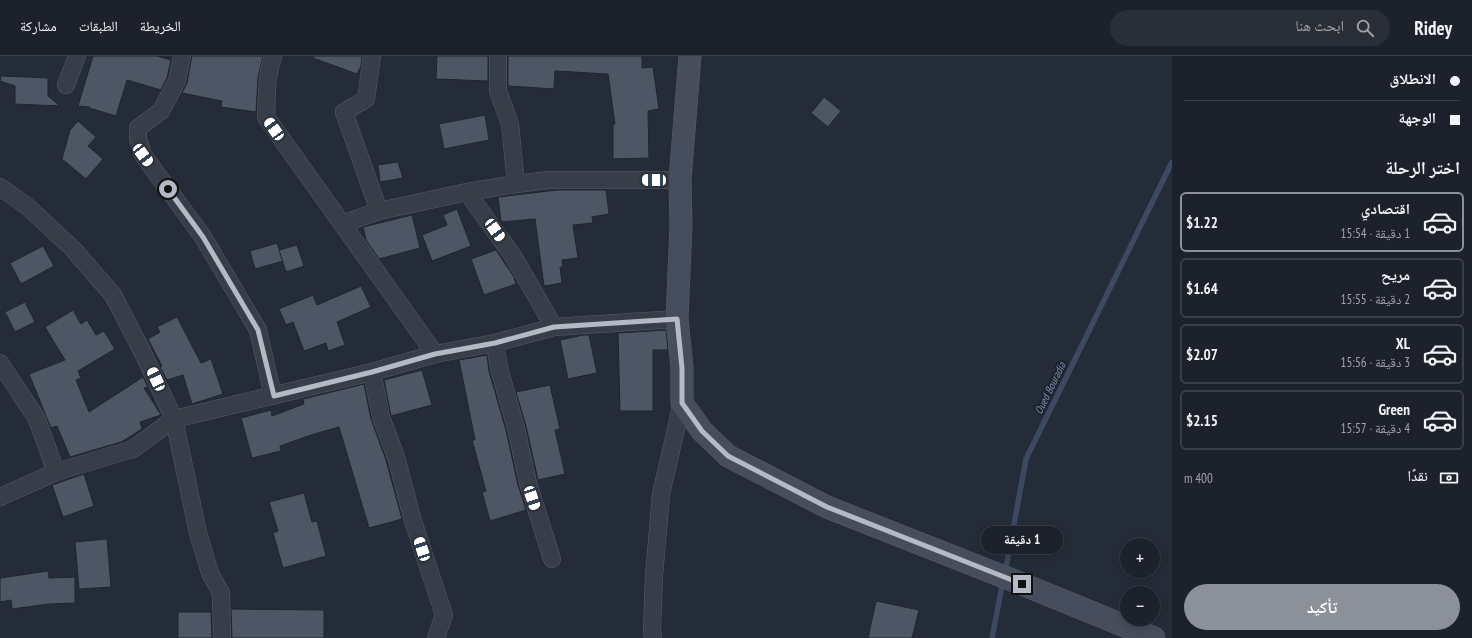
<!DOCTYPE html>
<html lang="ar">
<head>
<meta charset="utf-8">
<style>
	:root { --surface:#1c212b; --page:#292e37; --text:#f1f3f6; --muted:#a0a3a9; --line:#3a3e47; --accent:#8c9099 }
	body { margin:0; font-family:"PT Sans Narrow","Noto Naskh Arabic",sans-serif; background:var(--page); color:var(--text); direction:rtl; height:100vh; display:flex; flex-direction:column; font-size:15px; white-space:nowrap }
	* { box-sizing:border-box; margin:0 }
	p { font-size:13px; color:var(--muted) }
	.icon { flex:none; width:22px; height:22px; fill:none; stroke:currentColor; stroke-width:2; stroke-linecap:round; stroke-linejoin:round }
	.map { position:relative; flex:1; overflow:hidden; direction:ltr }
	.side { display:flex; flex-direction:column; background:var(--surface); width:300px }
	.side>* { flex:none }
	.guide { display:grid; align-content:center; height:88px; padding:0 12px; background:var(--surface) }
	.fabs { position:absolute; left:1120px; top:482px; display:grid; gap:8px }
	.fabs a { display:grid; place-items:center; width:40px; height:40px; border-radius:50%; background:var(--surface); box-shadow:0 2px 10px #0003,0 0 0 1px var(--line); font-size:20px }
	.end { position:absolute; width:18px; height:18px; margin:-9px; border:5px solid #b3b9c5; background:#111; box-shadow:0 0 0 2px #111 }
	.from { border-radius:50% }
	.bubble { position:absolute; height:28px; border-radius:14px; background:var(--surface); box-shadow:0 2px 10px #0003,0 0 0 1px var(--line); font-size:13px; font-weight:700; line-height:28px; text-align:center; direction:rtl }
	.car { position:absolute; width:12px; height:24px; margin:-12px -6px; border-radius:5px; box-shadow:0 0 3px 1px #0007; background:linear-gradient(#fff 24%,#345 0 40%,#fff 0 76%,#345 0 86%,#fff 0) }
	.guide b { display:flex; align-items:center; gap:14px; height:38px; font-size:15px }
	.guide b+b { border-top:1px solid var(--line) }
	.guide i { width:10px; height:10px; background:var(--text) }
	ul { padding:0; list-style:none }
	li { display:flex; align-items:center; gap:12px; height:60px; margin:0 8px 6px; padding:0 4px; border:2px solid var(--line); border-radius:6px }
	li div { flex:1 }
	li b { display:block; font-size:15px }
	li em { font-style:normal; font-weight:700 }
	li.on { border-color:var(--accent) }
	li>.icon { width:36px; height:36px; stroke-width:1.5 }
	h2 { padding:0 12px; font-size:18px; line-height:48px }
	.pay { display:flex; align-items:center; gap:10px; height:44px; padding:0 12px; font-size:15px }
	.pay p { margin-inline-start:auto }
	.cta { display:flex; gap:8px; margin-top:auto; padding:8px 12px }
	.cta a { flex:1; height:46px; border-radius:24px; background:var(--accent); color:#fff; font-size:16px; font-weight:700; line-height:46px; text-align:center }
	header { display:flex; align-items:center; gap:24px; box-sizing:border-box; height:56px; padding:0 20px; background:var(--surface); border-bottom:1px solid var(--line) }
	header strong { font-size:19px }
	nav { display:flex; gap:22px; margin-inline-start:auto; font-size:14px }
	.search { width:280px; height:36px; background:var(--page); display:flex; align-items:center; gap:10px; box-sizing:border-box; padding:0 14px; border-radius:22px; color:var(--muted); font-size:15px }
	main { display:flex; flex:1; min-height:0 }
	.map>svg:first-child { display:block }
	.lines { fill:none; stroke-linecap:round; stroke-linejoin:round }
	.stream { stroke:#3c4960; stroke-width:5.5 }
	.building { fill:#4d5664; stroke:#1f2530 }
	.street-casing { stroke:#565c67; stroke-width:18 }
	.secondary-casing { stroke:#565c67; stroke-width:23 }
	.street { stroke:#383e49; stroke-width:17 }
	.secondary { stroke:#464d5c; stroke-width:22 }
	.route { stroke:#b3b9c5; stroke-width:5 }
	.labels { text-anchor:middle; dominant-baseline:central; stroke-width:4; stroke-linejoin:round; paint-order:stroke }
	.water-label { font-size:11px; font-style:italic; fill:#7e8eaa; stroke:#1d232e }
</style>
</head>
<body>
<header>
<strong>Ridey</strong>
<div class="search"><svg class="icon" aria-label="search" viewBox="0 0 24 24"><circle cx="10" cy="10" r="6"/><path d="M15 15l6 6"/></svg>ابحث هنا</div>
<nav><a>الخريطة</a><a>الطبقات</a><a>مشاركة</a></nav>
</header>
<main>
<section class="side">
<div class="guide">
<b><i class="from"></i>الانطلاق</b>
<b><i></i>الوجهة</b>
</div>
<h2>اختر الرحلة</h2>
<ul>
<li class="on"><svg class="icon" aria-label="car" viewBox="0 0 24 24"><path d="M5 17H2v-5l4-1 3-4h7l3 4 3 1v5h-3M9 17h6M6 11h13"/><circle cx="7" cy="17" r="2"/><circle cx="17" cy="17" r="2"/></svg><div><b>اقتصادي</b><p>1 دقيقة · 15:54</p></div><em>$1.22</em></li>
<li><svg class="icon" aria-label="car" viewBox="0 0 24 24"><path d="M5 17H2v-5l4-1 3-4h7l3 4 3 1v5h-3M9 17h6M6 11h13"/><circle cx="7" cy="17" r="2"/><circle cx="17" cy="17" r="2"/></svg><div><b>مريح</b><p>2 دقيقة · 15:55</p></div><em>$1.64</em></li>
<li><svg class="icon" aria-label="car" viewBox="0 0 24 24"><path d="M5 17H2v-5l4-1 3-4h7l3 4 3 1v5h-3M9 17h6M6 11h13"/><circle cx="7" cy="17" r="2"/><circle cx="17" cy="17" r="2"/></svg><div><b>XL</b><p>3 دقيقة · 15:56</p></div><em>$2.07</em></li>
<li><svg class="icon" aria-label="car" viewBox="0 0 24 24"><path d="M5 17H2v-5l4-1 3-4h7l3 4 3 1v5h-3M9 17h6M6 11h13"/><circle cx="7" cy="17" r="2"/><circle cx="17" cy="17" r="2"/></svg><div><b>Green</b><p>4 دقيقة · 15:57</p></div><em>$2.15</em></li>
</ul>
<div class="pay"><svg class="icon" aria-label="cash" viewBox="0 0 24 24"><path d="M3 7h18v10H3z"/><circle cx="12" cy="12" r="2"/></svg>نقدًا<p>400 m</p></div>
<div class="cta"><a>تأكيد</a></div>
</section>
<div class="map">
<svg width="1172" height="582" viewBox="0 0 1172 582">
	<rect width="100%" height="100%" fill="#252c39"/>
	<g class="lines">
		<g class="stream">
			<path d="M1005 517 1026 403 1172 106"/>
			<path d="M992 582 1003 525"/>
		</g>
	</g>
	<g class="building">
		<path d="M93 0H157L171 4 167 22 161 34 127 24 116 60 89 52 90 51 78 50Z"/>
		<path d="M192 0H263L258 22 256 56 221 51 222 45 182 37 187 27Z"/>
		<path d="M313 0H362L361 10 357 18 313 2Z"/>
		<path d="M437 0H488V25L436 23Z"/>
		<path d="M508 0H642V12L653 11 659 53 648 55 649 102 613 103V68H615L608 18 555 15 554 33 508 30Z"/>
		<path d="M1 20 48 22V40L60 50 15 48V30L0 25Z"/>
		<path d="M824 41 841 55 828 71 811 57Z"/>
		<path d="M485 59 489 84 444 93 439 68Z"/>
		<path d="M78 65 96 81 88 90 103 103 86 123 62 103 70 74Z"/>
		<path d="M398 106 403 122 380 126 378 109Z"/>
		<path d="M557 134H606L609 158 592 161 593 167 573 169 578 202 562 204 563 211H560L562 227 544 230 535 163 501 166 498 141Z"/>
		<path d="M457 153 471 190 432 205 422 179 447 169 443 159Z"/>
		<path d="M412 159 420 192 379 203 366 184 363 171Z"/>
		<path d="M277 187 283 205 255 213 250 195Z"/>
		<path d="M297 189 304 210 286 216 279 194Z"/>
		<path d="M43 190 54 210 21 228 10 207Z"/>
		<path d="M496 194 514 221 516 228 484 239 471 203Z"/>
		<path d="M361 230 371 251 337 266 345 289 328 295 326 287 304 295 293 266 286 269 279 253 313 239 317 249Z"/>
		<path d="M25 246 35 266 15 276 5 256Z"/>
		<path d="M73 254 81 268 87 264 96 279 104 275 115 293 78 315 81 322 76 324 89 356 143 321 148 331 144 332 161 359 140 366 142 373 121 386 70 401 57 370 51 372 29 318 65 304 45 271Z"/>
		<path d="M177 261 201 307 211 303 223 338 192 348 183 319 167 324 160 311 162 310 148 283 160 276 157 271Z"/>
		<path d="M666 274 668 294H653V355H620L618 277Z"/>
		<path d="M583 279H589L597 317 568 323 560 284Z"/>
		<path d="M487 299 489 315 506 374 518 429 526 454 490 465 482 436 486 435 472 384H475L459 304Z"/>
		<path d="M422 314 432 349 391 360 384 324Z"/>
		<path d="M364 328 371 363 386 404 402 463 369 472 339 371 311 379 280 390 281 395 252 402 241 362 271 354 272 360 304 348 303 343Z"/>
		<path d="M550 329 560 373 555 374 565 418 538 424 526 370 516 336Z"/>
		<path d="M84 418 94 450 63 461 52 429Z"/>
		<path d="M304 437 312 466 317 465 326 500 283 512 273 477 278 475 269 446Z"/>
		<path d="M107 483 111 531 79 533 75 486Z"/>
		<path d="M48 515 49 522 75 521V547L49 548 12 553 11 544 0 546V522Z"/>
		<path d="M876 545 919 554 912 582H868Z"/>
		<path d="M231 553 324 554V582H232Z"/>
		<path d="M178 556H211L212 582H178Z"/>
	</g>
	<g class="lines">
		<defs>
			<g id="street">
				<path d="M182 0 177 25 161 55 138 72V83L143 99 203 181 258 274 273 340"/>
				<path d="M273 0C266 20 267 40 266 61L435 298"/>
				<path d="M372 0 366 43 344 56 379 155"/>
				<path d="M498 0V35L510 68 516 128"/>
				<path d="M66 29 77 0"/>
				<path d="M0 131 28 151 73 193 113 239 143 297 174 363 198 477 210 517 221 537 222 582"/>
				<path d="M467 136 513 200 554 271"/>
				<path d="M342 168 379 155 467 136 516 128 549 124H680"/>
				<path d="M495 287 499 312 516 372 528 427 552 503"/>
				<path d="M0 307 37 363 56 416"/>
				<path d="M372 316 381 361 396 401 413 465 444 559 436 582"/>
				<path d="M0 441 56 416 133 393 174 363 372 316 435 298 495 287 554 271 677 263"/>
				<path d="M653 582 652 573 654 520 661 438 682 347"/>
			</g>
			<path id="secondary" d="M690 0 680 124 681 170 677 263 682 312V347L702 375 728 400 827 451 1022 528 1154 582"/>
		</defs>
		<use href="#street" class="street-casing"/>
		<use href="#secondary" class="secondary-casing"/>
		<use href="#street" class="street"/>
		<use href="#secondary" class="secondary"/>
	</g>
	<g class="lines">
		<path class="route" d="M168 133 203 181 258 274 274 340 372 316 435 298 495 287 554 271 677 263 682 312V347L702 375 728 400 827 451 1022 528"/>
	</g>
	<g class="labels">
		<g class="water-label">
			<text transform="translate(1050 332) rotate(-64)">Oued Bouradia</text>
		</g>
	</g>
</svg>
<div class="fabs">
<a>+</a>
<a>−</a>
</div>
<i class="end from" style="left:168px;top:133px"></i>
<i class="end" style="left:1022px;top:528px"></i>
<div class="bubble" style="left:981px;top:470px;width:82px">1 دقيقة</div>
<i class="car" style="left:274px;top:73px;rotate:325deg"></i>
<i class="car" style="left:143px;top:99px;rotate:143deg"></i>
<i class="car" style="left:654px;top:124px;rotate:271deg"></i>
<i class="car" style="left:495px;top:174px;rotate:144deg"></i>
<i class="car" style="left:156px;top:323px;rotate:335deg"></i>
<i class="car" style="left:532px;top:442px;rotate:162deg"></i>
<i class="car" style="left:422px;top:493px;rotate:342deg"></i>
</div>
</main>
</body>
</html>
